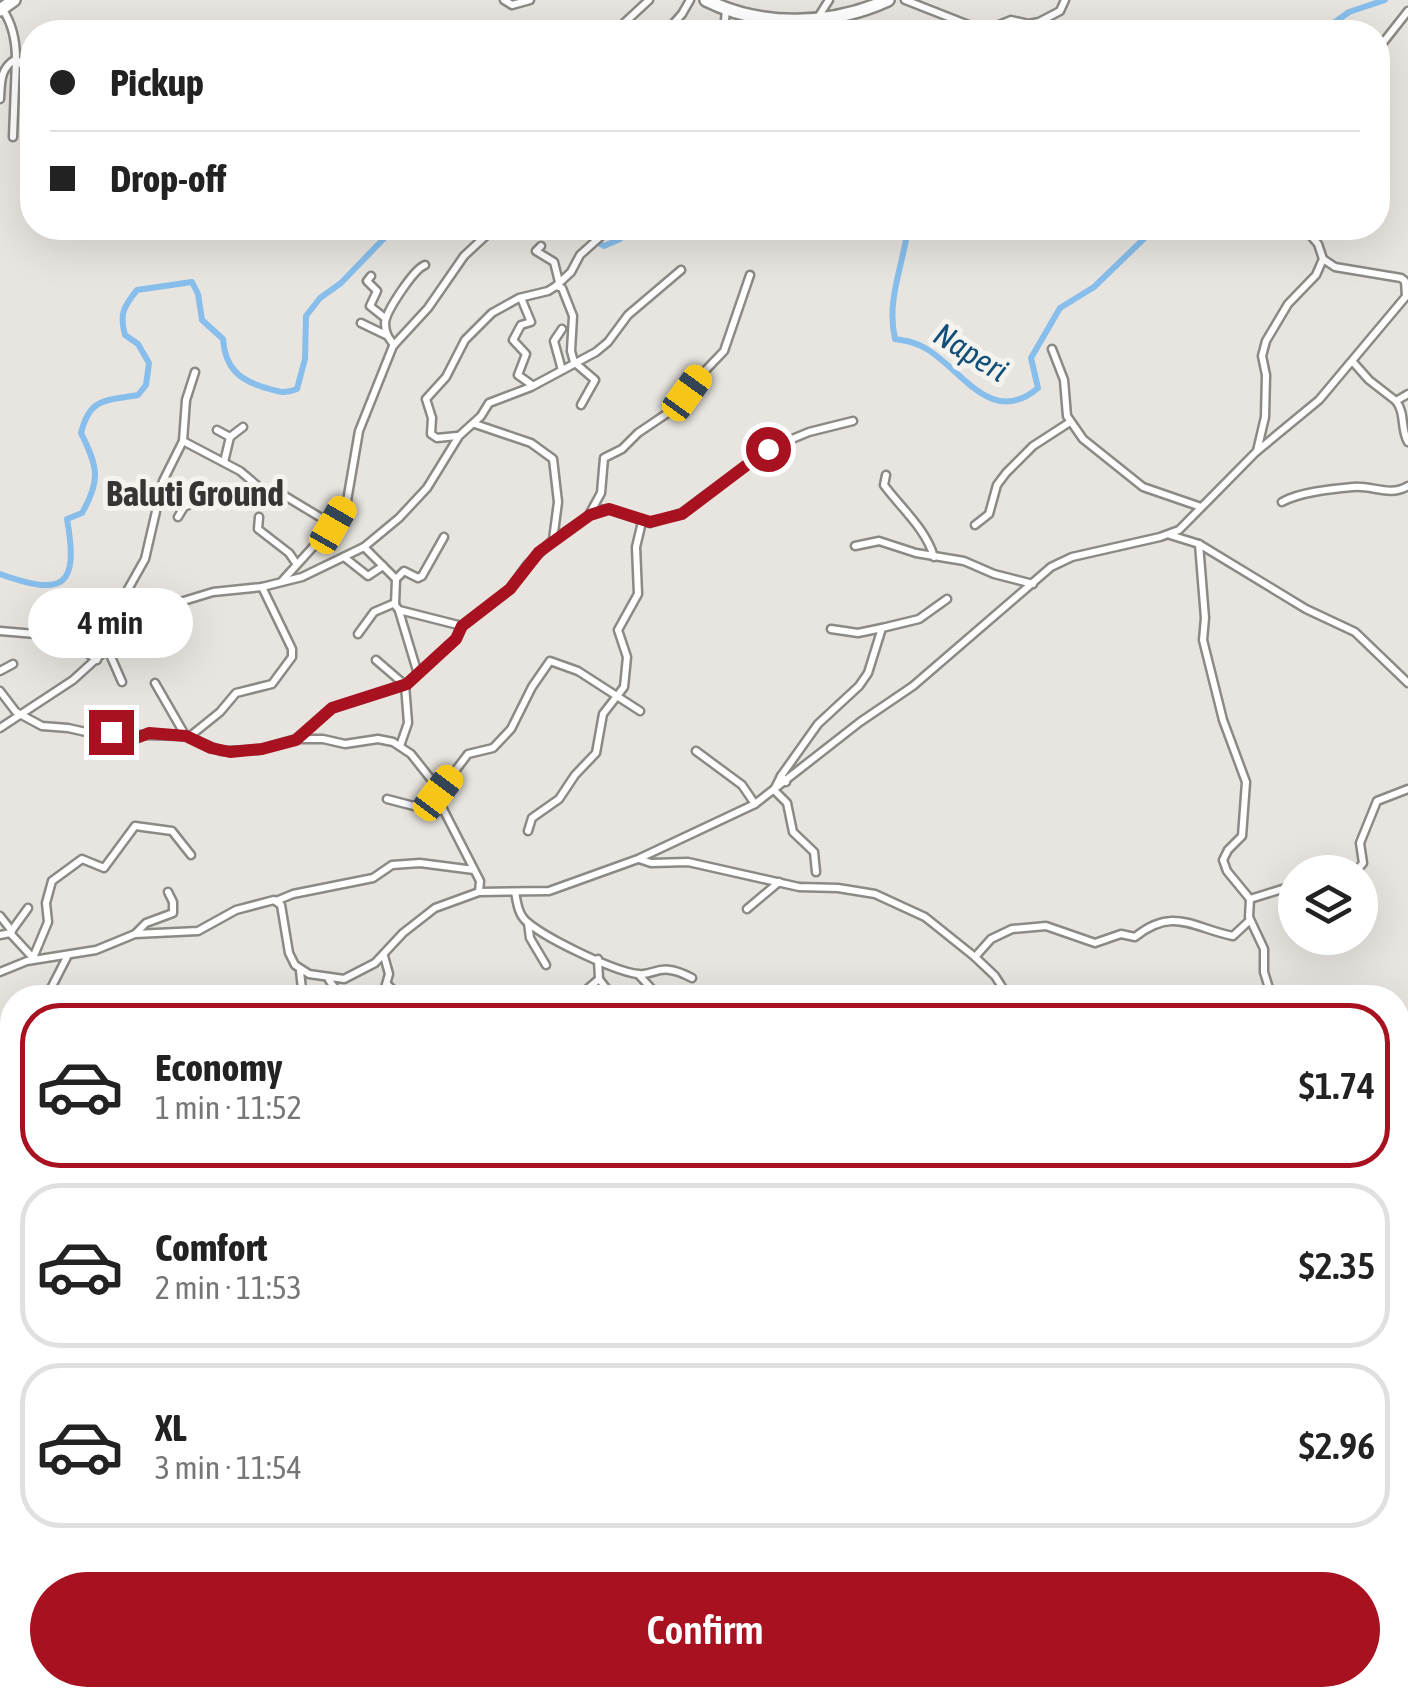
<!DOCTYPE html>
<html lang="en">
<head>
<meta charset="utf-8">
<style>
	:root { --surface:#fff; --page:#f2f2f2; --text:#222; --muted:#767676; --line:#e0e0e0; --accent:#a81120 }
	body { margin:0; font-family:"Asap Condensed",sans-serif; background:var(--page); color:var(--text); height:100vh; display:flex; flex-direction:column; font-size:38px; white-space:nowrap }
	* { box-sizing:border-box; margin:0 }
	p { font-size:32px; color:var(--muted) }
	.icon { flex:none; width:55px; height:55px; fill:none; stroke:currentColor; stroke-width:2; stroke-linecap:round; stroke-linejoin:round }
	.map { position:relative; flex:1; overflow:hidden }
	.sheet { position:absolute; left:0px; top:985px; width:1410px; height:722px; display:flex; flex-direction:column; background:var(--surface); border-radius:40px 40px 0 0; box-shadow:0 10px 40px #0002 }
	.sheet>* { flex:none }
	.banner { position:absolute; left:20px; top:20px; width:1370px; height:220px; border-radius:40px; box-shadow:0 10px 40px #0002; display:grid; align-content:center; height:220px; padding:0 30px; background:var(--surface) }
	.tools { position:absolute; left:1278px; top:855px; display:grid; gap:20px }
	.tools a { display:grid; place-items:center; width:100px; height:100px; border-radius:50%; background:var(--surface); box-shadow:0 10px 40px #0002; font-size:50px }
	.end { position:absolute; width:45px; height:45px; margin:-22px; border:12px solid #a81120; background:#fff; box-shadow:0 0 0 5px #fff }
	.from { border-radius:50% }
	.bubble { position:absolute; height:70px; border-radius:35px; background:var(--surface); box-shadow:0 10px 40px #0002; font-size:32px; font-weight:600; line-height:70px; text-align:center }
	.car { position:absolute; width:30px; height:60px; margin:-30px -15px; border-radius:12px; box-shadow:0 0 8px 2px #0007; background:linear-gradient(#f5c518 24%,#345 0 40%,#f5c518 0 76%,#345 0 86%,#f5c518 0) }
	.banner b { display:flex; align-items:center; gap:35px; height:95px; font-size:38px }
	.banner b+b { border-top:2px solid var(--line) }
	.banner i { width:25px; height:25px; background:var(--text) }
	ul { padding:18px 0 0; list-style:none }
	li { display:flex; align-items:center; gap:30px; height:165px; margin:0 20px 15px; padding:0 10px; border:5px solid var(--line); border-radius:40px }
	li div { flex:1 }
	li b { display:block; font-size:38px }
	li em { font-style:normal; font-weight:600 }
	li.active { border-color:var(--accent) }
	li>.icon { width:90px; height:90px; stroke-width:1.5 }
	.cta { display:flex; gap:20px; margin-top:auto; padding:20px 30px }
	.cta a { flex:1; height:115px; border-radius:60px; background:var(--accent); color:#fff; font-size:40px; font-weight:600; line-height:115px; text-align:center }
	.map>svg:first-child { display:block }
	.lines { fill:none; stroke-linecap:round; stroke-linejoin:round }
	.river { stroke:#87beeb; stroke-width:6 }
	.minor-casing { stroke:#8c8a85; stroke-width:11 }
	.highway-casing { stroke:#8c8a85; stroke-width:16 }
	.minor { stroke:#fff; stroke-width:6 }
	.highway { stroke:#fff; stroke-width:11 }
	.route { stroke:#a81120; stroke-width:12 }
	.labels { text-anchor:middle; dominant-baseline:central; stroke-width:10; stroke-linejoin:round; paint-order:stroke }
	.water-label { font-size:32px; font-style:italic; fill:#104f79; stroke:#f5f3ee }
	.quarter-label { font-size:35px; font-weight:bold; fill:#363533; stroke:#f5f3ee }
</style>
</head>
<body>
<div class="map">
<svg width="1408" height="1707" viewBox="0 0 1408 1707">
	<rect width="100%" height="100%" fill="#e8e5e0"/>
	<g class="lines">
		<g class="river">
			<path d="M1321 32 1349 12 1385 0"/>
			<path d="M572 228 604 246 620 239 631 228"/>
			<path d="M908 228C903 266 886 300 895 339 906 341 916 342 925 348 962 369 991 428 1038 388L1031 358 1060 308 1094 287 1155 228"/>
			<path d="M0 574C64 597 79 587 67 519L82 513C101 480 98 467 81 433 90 397 105 401 138 395L146 385 149 363 138 344 125 335C119 314 124 306 137 290L192 282 198 294 202 320 223 339C225 368 239 380 266 388 279 392 285 394 297 389L305 359 306 316 320 298 341 283 394 228"/>
			<path d="M1398 1252 1408 1251"/>
			<path d="M0 1621 12 1615"/>
			<path d="M0 1688 18 1707"/>
		</g>
		<defs>
			<g id="minor">
				<path d="M504 0 512 5 530 0"/>
				<path d="M905 0 984 31 1011 20 1029 24 1039 22 1060 11 1065 0"/>
				<path d="M817 19 829 0"/>
				<path d="M621 26 649 0"/>
				<path d="M666 32 682 14 690 0"/>
				<path d="M724 32 726 9"/>
				<path d="M1378 49 1408 11"/>
				<path d="M17 60 32 76"/>
				<path d="M0 99C1 82 0 68 16 59 16 40 13 25 3 10"/>
				<path d="M13 137 16 60"/>
				<path d="M1304 228 1318 244 1323 259"/>
				<path d="M541 246 536 251 554 262 559 282"/>
				<path d="M371 276 367 281 377 291 370 306 385 318"/>
				<path d="M556 286 562 288 573 316 571 351 574 362 595 380 581 405"/>
				<path d="M521 298 531 322 521 325 513 340 526 354 518 375 532 385"/>
				<path d="M361 323 386 335"/>
				<path d="M562 329 554 341 562 370"/>
				<path d="M394 345C388 337 385 333 385 323 386 311 414 269 425 265"/>
				<path d="M1052 349 1064 380 1067 416 1083 439 1143 487 1201 507"/>
				<path d="M1353 362 1369 380 1396 401 1408 394"/>
				<path d="M1396 401C1406 414 1400 428 1408 442"/>
				<path d="M475 424 531 443 553 459 558 502 553 540"/>
				<path d="M217 430 230 437"/>
				<path d="M457 436 437 438 431 434 432 418 426 399 446 377 465 340 492 313 519 298 548 291 556 286 571 272 580 255 610 228"/>
				<path d="M183 441 240 471 266 493 285 496 333 525"/>
				<path d="M1257 451 1265 417 1266 375 1262 356 1266 341 1288 304 1316 275 1323 259 1335 267 1401 278 1405 281 1406 296"/>
				<path d="M224 462 230 437 243 427"/>
				<path d="M886 475 884 485C901 508 926 529 934 557"/>
				<path d="M159 495 180 502 183 507"/>
				<path d="M1282 502C1300 492 1332 489 1353 487 1373 485 1389 497 1408 486"/>
				<path d="M590 513 601 493 604 458 622 449 638 433 678 406 701 375 724 351 750 275"/>
				<path d="M178 517 184 507 216 492"/>
				<path d="M259 517 258 529 289 553 296 563"/>
				<path d="M975 525 989 514 997 485 1006 473 1033 446 1070 422"/>
				<path d="M1170 535 1199 544 1306 609 1355 632 1408 683"/>
				<path d="M1199 544 1205 618 1203 640 1223 720 1246 782 1242 836 1228 850 1223 860 1227 871 1250 899 1249 917 1264 949V972L1272 998"/>
				<path d="M855 546 879 541 916 553 964 561 994 574 1033 584"/>
				<path d="M364 547 396 579 395 605 399 610 462 626 510 589 527 565 553 540 598 510 609 509 650 523 682 513 768 449 809 432 853 421"/>
				<path d="M344 557 368 576 383 566"/>
				<path d="M396 579 404 571 418 578 422 576 444 537"/>
				<path d="M283 580 333 525 347 501 359 431 393 346 428 308 464 256 494 228"/>
				<path d="M399 611 418 674"/>
				<path d="M831 629 858 633 882 628"/>
				<path d="M128 630 127 591 145 559 163 481 183 441 186 400 195 372"/>
				<path d="M0 631 47 635"/>
				<path d="M358 634 374 612 395 603"/>
				<path d="M55 637H66L97 660"/>
				<path d="M108 650 122 682"/>
				<path d="M376 660 405 685 408 723 400 746"/>
				<path d="M0 671 13 664"/>
				<path d="M155 683 185 735"/>
				<path d="M0 691 16 712 42 726 68 728 95 734 186 736 221 751 258 750 296 739H323L345 744 378 739 393 742 411 754 434 783 442 807 480 881 479 892"/>
				<path d="M0 728 73 680 128 630 177 603 213 592 262 587 302 577 364 547 399 518 427 488 459 436 481 416 489 403 531 387 596 352 608 342 628 315 681 270"/>
				<path d="M189 737 220 712 236 693 272 684 292 657V649L262 587"/>
				<path d="M296 739 332 708 405 685 456 639 462 626"/>
				<path d="M696 751 742 785 755 804"/>
				<path d="M781 776 774 790 787 803 793 832 814 852 816 872"/>
				<path d="M786 782 781 776 818 724 859 686 868 673 882 628 919 619 947 599"/>
				<path d="M439 792 468 754 493 748 511 729 532 687 550 661 578 671 640 711"/>
				<path d="M387 799 433 811 442 807"/>
				<path d="M528 831 532 818 559 799 575 775 596 753 603 714 624 687 627 657 618 630 638 594 636 547 642 522"/>
				<path d="M639 859 651 863 688 862 799 887 838 888 875 894 925 917 975 957 995 976 1009 998"/>
				<path d="M1345 872 1358 869 1363 863 1360 843 1377 801 1408 789"/>
				<path d="M515 892C517 902 518 914 526 921 545 938 606 967 632 973 655 979 657 959 692 978"/>
				<path d="M1250 899 1295 885"/>
				<path d="M276 901 293 894 373 878 392 865 420 863 474 870"/>
				<path d="M747 909 779 882"/>
				<path d="M0 916 12 931"/>
				<path d="M528 923 530 938 546 965"/>
				<path d="M10 933 28 908"/>
				<path d="M136 933 146 923 173 913V902L168 892"/>
				<path d="M0 935 10 933 34 959"/>
				<path d="M975 957 991 939 1012 929 1046 926 1095 943 1121 934 1135 937C1173 906 1193 928 1233 936L1249 921"/>
				<path d="M33 958 48 922 46 903 52 881 82 859 104 868 135 826 172 831 191 855"/>
				<path d="M598 959 599 979 614 998"/>
				<path d="M0 972 27 961 96 950 135 934 198 931 236 910 274 900 281 905 289 953 295 965 309 974 344 979 375 963 403 933 435 908 479 892 549 891 638 859 755 804 860 722 913 686 1051 567 1072 557 1160 537 1179 530 1256 452 1319 400 1408 294"/>
				<path d="M638 974 660 998"/>
				<path d="M329 980 342 998"/>
				<path d="M388 985 401 998"/>
				<path d="M46 998 67 957"/>
				<path d="M290 998 302 989 300 971"/>
				<path d="M382 998 389 974 384 956"/>
				<path d="M577 998 599 979"/>
				<path d="M0 1076 12 1055"/>
				<path d="M1398 1116 1408 1123"/>
				<path d="M0 1167 12 1164"/>
				<path d="M0 1306 12 1308"/>
				<path d="M1398 1384H1408"/>
				<path d="M12 1387V1389"/>
				<path d="M1 1403 12 1401"/>
				<path d="M0 1502 8 1498 12 1489"/>
				<path d="M172 1707 180 1695"/>
				<path d="M506 1707 508 1695"/>
				<path d="M568 1707 574 1695"/>
				<path d="M700 1707 714 1695"/>
			</g>
			<g id="highway">
				<path d="M706 0C762 28 831 26 888 0"/>
				<path d="M0 10 14 0"/>
			</g>
		</defs>
		<use href="#minor" class="minor-casing"/>
		<use href="#highway" class="highway-casing"/>
		<use href="#minor" class="minor"/>
		<use href="#highway" class="highway"/>
	</g>
	<g class="lines">
		<path class="route" d="M111 732 139 737 149 733 186 736 211 748 230 752 262 749 296 740 332 708 407 684 456 639 462 626 510 589 539 552 590 515 609 509 650 522 682 514 768 449"/>
	</g>
	<g class="labels">
		<g class="water-label">
			<text transform="translate(971 352) rotate(32)">Naperi</text>
		</g>
		<g class="quarter-label">
			<text x="195" y="493">Baluti Ground</text>
		</g>
	</g>
</svg>
<div class="tools">
<a><svg class="icon" aria-label="layers" viewBox="0 0 24 24"><path d="M12 4l9 5-9 5-9-5zM3 14l9 5 9-5"/></svg></a>
</div>
<i class="end from" style="left:768px;top:449px"></i>
<i class="end" style="left:111px;top:732px"></i>
<div class="bubble" style="left:28px;top:588px;width:165px">4 min</div>
<i class="car" style="left:687px;top:393px;rotate:36deg"></i>
<i class="car" style="left:333px;top:525px;rotate:30deg"></i>
<i class="car" style="left:438px;top:793px;rotate:37deg"></i>
<div class="banner">
<b><i class="from"></i>Pickup</b>
<b><i></i>Drop-off</b>
</div>
<section class="sheet">
<ul>
<li class="active"><svg class="icon" aria-label="car" viewBox="0 0 24 24"><path d="M5 17H2v-5l4-1 3-4h7l3 4 3 1v5h-3M9 17h6M6 11h13"/><circle cx="7" cy="17" r="2"/><circle cx="17" cy="17" r="2"/></svg><div><b>Economy</b><p>1 min · 11:52</p></div><em>$1.74</em></li>
<li><svg class="icon" aria-label="car" viewBox="0 0 24 24"><path d="M5 17H2v-5l4-1 3-4h7l3 4 3 1v5h-3M9 17h6M6 11h13"/><circle cx="7" cy="17" r="2"/><circle cx="17" cy="17" r="2"/></svg><div><b>Comfort</b><p>2 min · 11:53</p></div><em>$2.35</em></li>
<li><svg class="icon" aria-label="car" viewBox="0 0 24 24"><path d="M5 17H2v-5l4-1 3-4h7l3 4 3 1v5h-3M9 17h6M6 11h13"/><circle cx="7" cy="17" r="2"/><circle cx="17" cy="17" r="2"/></svg><div><b>XL</b><p>3 min · 11:54</p></div><em>$2.96</em></li>
</ul>
<div class="cta"><a>Confirm</a></div>
</section>
</div>
</body>
</html>
